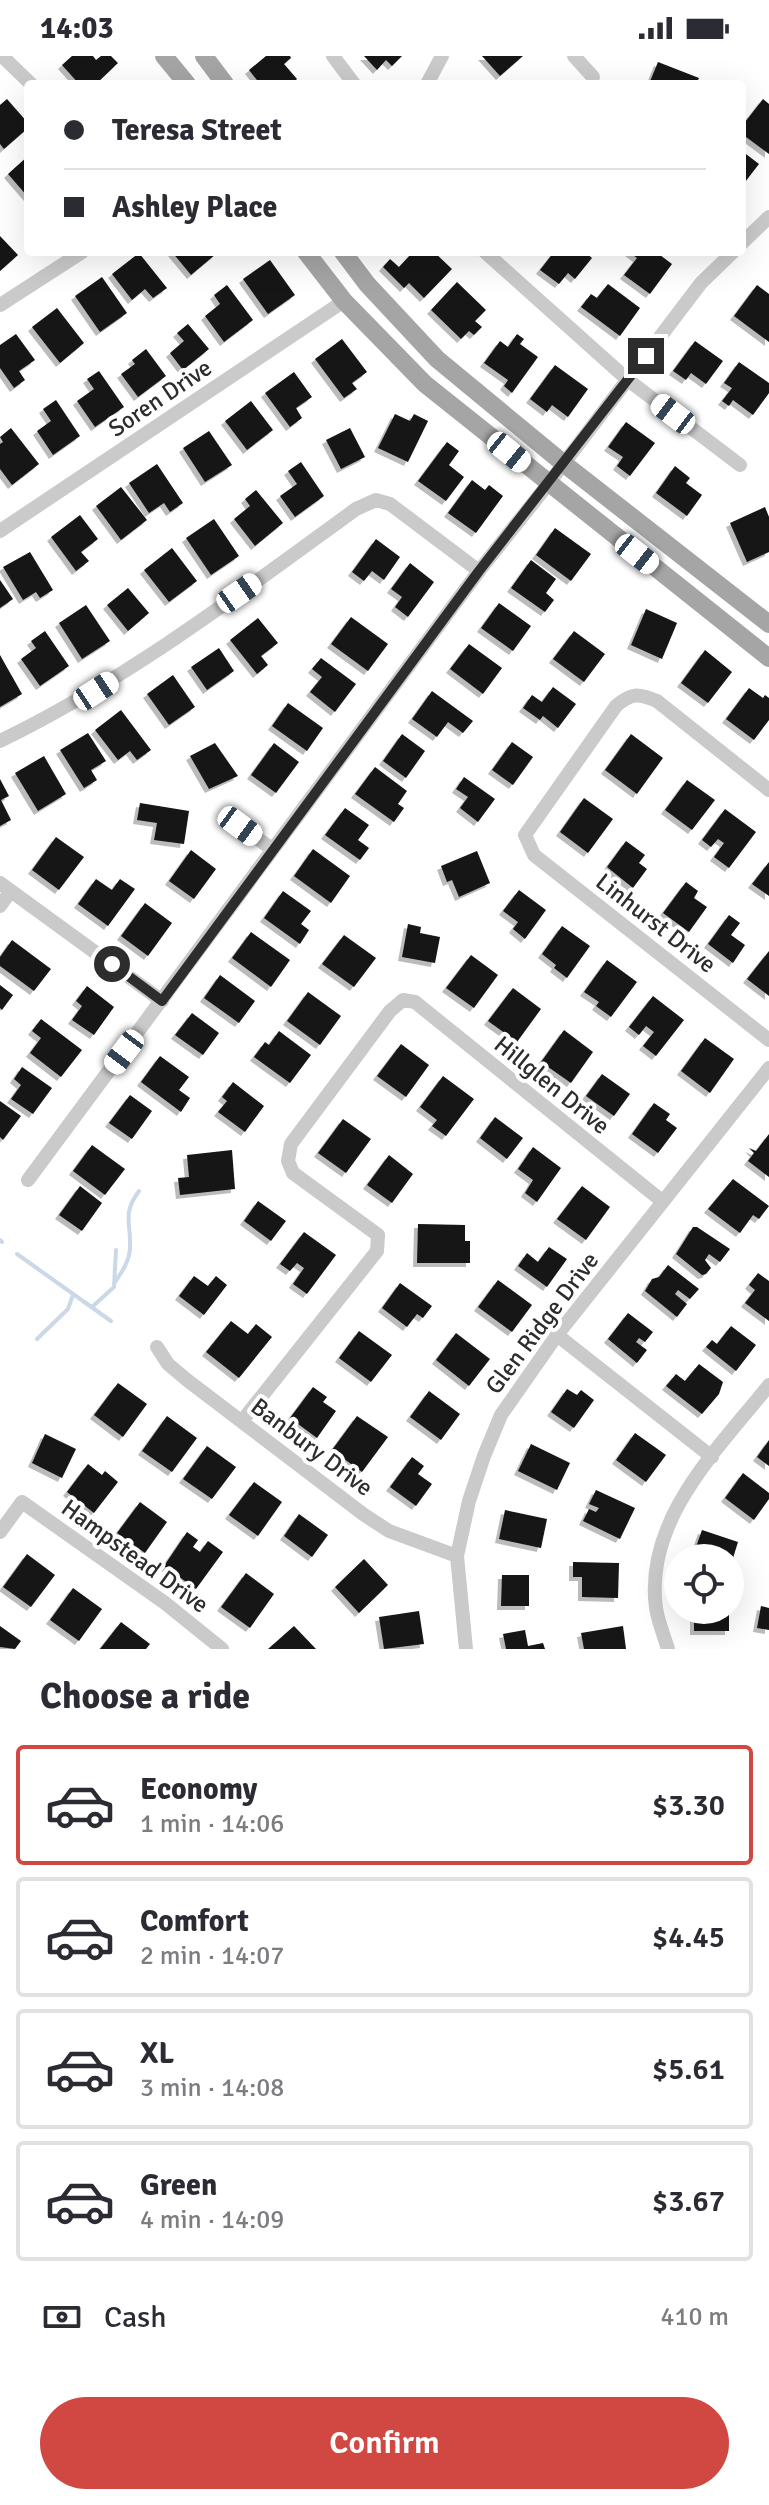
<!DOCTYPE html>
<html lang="en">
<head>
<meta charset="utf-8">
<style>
	:root { --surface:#fff; --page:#f2f2f3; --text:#2b2b33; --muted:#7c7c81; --line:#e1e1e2; --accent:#d14742 }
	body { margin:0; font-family:Signika,sans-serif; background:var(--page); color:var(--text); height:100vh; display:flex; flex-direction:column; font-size:30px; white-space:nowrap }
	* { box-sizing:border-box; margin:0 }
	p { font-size:26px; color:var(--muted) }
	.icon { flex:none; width:44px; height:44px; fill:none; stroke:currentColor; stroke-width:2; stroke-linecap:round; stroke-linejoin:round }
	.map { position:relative; height:1593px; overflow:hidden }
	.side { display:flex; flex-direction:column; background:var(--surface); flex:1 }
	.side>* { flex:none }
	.guide { position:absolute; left:24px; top:24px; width:722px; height:176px; border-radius:8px; box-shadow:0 8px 32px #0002; display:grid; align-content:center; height:176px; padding:0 40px; background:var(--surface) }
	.tools { position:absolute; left:664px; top:1488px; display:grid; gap:16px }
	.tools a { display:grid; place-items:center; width:80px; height:80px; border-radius:50%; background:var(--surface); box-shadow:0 8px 32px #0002; font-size:40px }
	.end { position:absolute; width:36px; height:36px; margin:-18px; border:10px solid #2d2d2d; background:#fff; box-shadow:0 0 0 4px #fff }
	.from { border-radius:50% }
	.car { position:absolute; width:24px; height:48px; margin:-24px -12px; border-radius:10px; box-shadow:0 0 6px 2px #0007; background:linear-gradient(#fff 24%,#345 0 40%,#fff 0 76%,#345 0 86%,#fff 0) }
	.guide b { display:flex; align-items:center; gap:28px; height:76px; font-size:30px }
	.guide b+b { border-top:2px solid var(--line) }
	.guide i { width:20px; height:20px; background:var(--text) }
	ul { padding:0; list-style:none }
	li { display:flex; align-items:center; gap:24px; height:120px; margin:0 16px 12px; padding:0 24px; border:4px solid var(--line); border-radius:8px }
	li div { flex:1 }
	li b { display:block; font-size:30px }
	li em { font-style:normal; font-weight:600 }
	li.selected { border-color:var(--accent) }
	li>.icon { width:72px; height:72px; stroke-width:1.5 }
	h2 { padding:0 40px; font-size:36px; line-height:96px }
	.pay { display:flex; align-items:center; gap:20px; height:88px; padding:0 40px; font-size:30px }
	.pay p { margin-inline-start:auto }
	.primary-button { display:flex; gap:16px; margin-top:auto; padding:16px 40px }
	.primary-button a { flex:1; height:92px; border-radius:48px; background:var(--accent); color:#fff; font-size:32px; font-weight:600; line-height:92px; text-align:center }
	.status { display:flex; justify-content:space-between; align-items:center; height:56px; padding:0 40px; background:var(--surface); direction:ltr }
	.status svg { height:22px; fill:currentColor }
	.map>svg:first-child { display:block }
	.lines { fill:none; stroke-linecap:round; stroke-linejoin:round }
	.stream { stroke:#cad8e7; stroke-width:4 }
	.building { fill:#141414; filter:url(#shadow) }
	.minor { stroke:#cacaca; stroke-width:14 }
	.major { stroke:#a5a5a5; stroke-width:18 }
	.route { stroke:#2d2d2d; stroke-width:10 }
	.labels { text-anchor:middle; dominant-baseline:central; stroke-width:8; stroke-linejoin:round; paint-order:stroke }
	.street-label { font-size:24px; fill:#2d2d2d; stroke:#fff }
</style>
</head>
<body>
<div class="status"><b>14:03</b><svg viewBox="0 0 49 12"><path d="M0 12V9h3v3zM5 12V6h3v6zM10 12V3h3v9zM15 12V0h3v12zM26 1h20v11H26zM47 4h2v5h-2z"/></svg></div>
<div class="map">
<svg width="769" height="1593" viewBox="0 0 769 1593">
	<defs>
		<filter id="shadow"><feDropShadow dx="-4" dy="4" stdDeviation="0" flood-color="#0004"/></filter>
	</defs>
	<rect width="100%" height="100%" fill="#fff"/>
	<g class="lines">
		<g class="stream">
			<path d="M0 1184 2 1186"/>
			<path d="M17 1198 111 1265"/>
			<path d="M115 1226C122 1216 130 1204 130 1191 131 1166 122 1158 139 1135"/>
			<path d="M92 1251 114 1231 116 1194"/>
			<path d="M37 1283 68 1253 73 1239"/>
		</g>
	</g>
	<g class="building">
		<path d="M72 0H93L96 4 101 0H111L118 7 96 28H79L62 9Z"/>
		<path d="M266 0H290L291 2 284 8 297 23 292 28H260L249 14Z"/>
		<path d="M364 0H402L392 10 386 4 377 14Z"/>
		<path d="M482 0H523L500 20Z"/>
		<path d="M658 6 699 22 696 28H649Z"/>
		<path d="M7 43 28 67V72L4 93 0 88V49Z"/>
		<path d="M763 43 769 48V98L742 78V70Z"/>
		<path d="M742 95 759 108 742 130Z"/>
		<path d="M28 100V141L8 118Z"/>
		<path d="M0 180 18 199 0 215Z"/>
		<path d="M172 196H214L216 198 191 219Z"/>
		<path d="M413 196H434L452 213 424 242 409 227 404 232 383 211 390 203 399 211Z"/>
		<path d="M554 196H585L592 202 575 223 568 217 559 228 540 214Z"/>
		<path d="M629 196H656L672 208 650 238 624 219 637 202Z"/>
		<path d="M139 197 167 232 153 242 145 233 132 244 112 218Z"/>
		<path d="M270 204 295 239 268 258 243 223Z"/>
		<path d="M102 221 127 257 100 276 75 240Z"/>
		<path d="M457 226 486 254 475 265 482 271 474 279 469 275 461 283 431 254Z"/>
		<path d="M608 228 640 252 620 280 581 251 591 238 597 242Z"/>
		<path d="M227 229 253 264 224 286 205 260 220 248 214 239Z"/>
		<path d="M757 229 769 238V286L734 260Z"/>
		<path d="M57 252 84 287 60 307 32 271Z"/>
		<path d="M188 268 209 293 183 314 170 297 184 285 177 277Z"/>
		<path d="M16 278 35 304 19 315 25 324 14 332 0 312V289Z"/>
		<path d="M517 278 524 283 520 288 538 301 512 337 504 330 508 324 484 307 500 285 508 291Z"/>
		<path d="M342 283 367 316 352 327 357 333 344 342 315 303Z"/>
		<path d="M695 285 723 305 706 328 691 317 686 324 673 315Z"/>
		<path d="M146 293 166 320 138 341 121 318 135 308 132 304Z"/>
		<path d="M739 306 769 327V337L753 359 733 344 729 350 722 345 732 332 724 327Z"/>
		<path d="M555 309 588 333 568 361 552 349 547 356 530 343Z"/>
		<path d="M99 315 124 351 95 371 77 345 94 333 87 323Z"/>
		<path d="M294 316 312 341 296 352 302 362 290 371 265 337Z"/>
		<path d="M56 344 80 380 53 399 37 375 51 365 43 353Z"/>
		<path d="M251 345 273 374 247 394 225 365Z"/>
		<path d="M395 358 410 365 414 358 428 365 408 406 378 392Z"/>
		<path d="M626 366 655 387 630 420 617 410 623 401 608 391Z"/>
		<path d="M11 372 39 408 12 429 0 413V388L3 386 0 381Z"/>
		<path d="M350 372 365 401 341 413 326 384Z"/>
		<path d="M209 375 232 409 205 426 183 392Z"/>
		<path d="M447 386 459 395 449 409 464 421 446 445 418 425Z"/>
		<path d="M301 406 324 440 295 461 280 440 297 428 288 415Z"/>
		<path d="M157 408 183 447 170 456 164 447 149 457 129 427Z"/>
		<path d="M675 410 690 422 686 427 702 439 687 460 656 437Z"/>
		<path d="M472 424 485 434 489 429 503 440 476 477 448 457Z"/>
		<path d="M121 431 147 464 121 484 96 450Z"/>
		<path d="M256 434 283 467 255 490 234 463 250 450 245 443Z"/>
		<path d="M765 451 769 461V496L747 506 730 467Z"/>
		<path d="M80 459 98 483 81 496 89 505 76 515 51 481Z"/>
		<path d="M214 463 239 500 211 519 186 482Z"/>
		<path d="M555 472 591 498 571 525 536 499Z"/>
		<path d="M376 483 400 501 384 524 372 515 364 525 352 516Z"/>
		<path d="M172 492 197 525 169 546 144 514Z"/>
		<path d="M30 496 53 534 40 542 36 536 23 544 3 511Z"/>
		<path d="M531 504 556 523 546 537 554 544 545 556 511 532Z"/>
		<path d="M410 507 434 526 408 561 395 551 402 541 391 533Z"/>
		<path d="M0 524 13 543 0 552Z"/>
		<path d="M128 532 149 557 128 575 107 549Z"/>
		<path d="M499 547 531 570 513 595 481 572Z"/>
		<path d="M86 549 110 585 82 603 59 567Z"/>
		<path d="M646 553 677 567 662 603 631 589Z"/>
		<path d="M351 561 388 588 368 615 331 588Z"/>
		<path d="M258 562 278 587 261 600 268 609 257 618 230 584Z"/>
		<path d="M45 575 69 610 40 630 21 603 36 592 31 585Z"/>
		<path d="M574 575 605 598 584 626 553 603Z"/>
		<path d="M469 588 502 612 483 638 450 613Z"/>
		<path d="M219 592 234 615 207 634 191 611Z"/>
		<path d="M705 594 732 616 708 647 681 627Z"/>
		<path d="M0 599 22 638 0 651Z"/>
		<path d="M321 602 356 628 335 656 310 636 322 621 312 613Z"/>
		<path d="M173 619 195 651 169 669 147 638Z"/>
		<path d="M553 631 576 648 558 672 543 660 540 664 523 652 532 639 542 646Z"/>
		<path d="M749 632 763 642 765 639 769 642V664L754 684 726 663Z"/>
		<path d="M432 635 473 665 463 677 448 666 437 681 412 663Z"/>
		<path d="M288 647 323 672 307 695 272 670Z"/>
		<path d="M121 654 151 694 137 704 130 695 118 704 95 674Z"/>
		<path d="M88 677 106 705 91 714 97 724 84 732 60 694Z"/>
		<path d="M402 678 425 695 406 722 383 705Z"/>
		<path d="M631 678 663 702 637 738 605 714Z"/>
		<path d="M512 686 533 701 513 729 492 714Z"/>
		<path d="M215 687 238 720 209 733 190 700Z"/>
		<path d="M274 687 299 706 276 737 251 719Z"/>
		<path d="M44 700 66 738 38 755 15 717Z"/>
		<path d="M375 711 407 735 398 748 404 752 394 766 355 738Z"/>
		<path d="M464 721 495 743 478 766 460 752 468 741 456 733Z"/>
		<path d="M0 723 9 740 1 744 11 764 0 770Z"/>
		<path d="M687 724 715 744 692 774 665 754Z"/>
		<path d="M584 742 613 763 588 797 560 776Z"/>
		<path d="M140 747 189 755 184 788 154 784 157 767 137 764Z"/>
		<path d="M345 752 369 769 358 784 369 792 360 804 325 779Z"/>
		<path d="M725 753 756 776 729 812 714 801 724 787 718 783 711 791 702 784Z"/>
		<path d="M56 781 84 801 59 834 32 814Z"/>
		<path d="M626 785 645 799 639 807 647 813 633 832 607 811Z"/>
		<path d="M313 793 350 820 331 847 294 820Z"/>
		<path d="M191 794 216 813 194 843 169 825Z"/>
		<path d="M477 795 490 827 459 841 452 824 447 826 441 810Z"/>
		<path d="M769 806V840L752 828Z"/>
		<path d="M96 823 112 834 120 823 135 833 108 870 78 848Z"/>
		<path d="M686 826 698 835 694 842 707 851 689 876 663 857Z"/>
		<path d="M519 834 546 854 525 883 513 873 518 866 503 855Z"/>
		<path d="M283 835 311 855 301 868 309 874 300 888 264 862Z"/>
		<path d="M145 847 172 867 148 900 121 880Z"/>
		<path d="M729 859 740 867 731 879 745 889 733 907 708 888Z"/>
		<path d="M408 868 421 871 420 877 440 881 435 907 402 901Z"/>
		<path d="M562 870 590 890 567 922 554 912 556 909 542 898Z"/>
		<path d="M251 876 290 904 271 931 232 902Z"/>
		<path d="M344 879 376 902 354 931 322 908Z"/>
		<path d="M12 884 51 913 34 935 0 910V901Z"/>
		<path d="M769 895V940L747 923Z"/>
		<path d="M471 899 498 919 474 952 446 932Z"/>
		<path d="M607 904 637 926 611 961 596 950 599 946 584 936Z"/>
		<path d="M220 919 255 945 239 967 204 942Z"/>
		<path d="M0 929 13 939 2 954 0 952Z"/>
		<path d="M87 930 114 951 94 979 72 964 82 950 76 945Z"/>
		<path d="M513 932 541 953 517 986 488 965Z"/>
		<path d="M308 936 341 960 320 989 287 965Z"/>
		<path d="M653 940 684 964 656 1000 643 990 654 976 646 970 639 979 629 971Z"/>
		<path d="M192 957 219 977 203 999 175 979Z"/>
		<path d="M41 963 82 994 61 1021 30 997 41 982 32 975Z"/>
		<path d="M564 974 593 996 571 1027 541 1006Z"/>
		<path d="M279 975 311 999 290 1027 254 1001 265 986 269 989Z"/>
		<path d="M705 982 734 1003 710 1037 681 1015Z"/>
		<path d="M401 988 429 1009 406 1041 377 1020Z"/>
		<path d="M160 1000 189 1021 179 1034 190 1042 181 1056 141 1026Z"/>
		<path d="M22 1011 52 1032 33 1058 11 1043 21 1029 14 1023Z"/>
		<path d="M602 1018 630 1038 614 1060 586 1040Z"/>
		<path d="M443 1020 474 1043 446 1080 432 1070 437 1064 420 1051Z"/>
		<path d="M233 1026 264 1050 245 1076 218 1056 227 1045 222 1041Z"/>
		<path d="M130 1039 152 1055 132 1083 109 1067Z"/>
		<path d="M0 1045 21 1060 3 1084 0 1081Z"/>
		<path d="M654 1047 670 1058 666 1064 677 1072 658 1097 632 1078Z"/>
		<path d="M495 1061 523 1082 507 1103 480 1082Z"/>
		<path d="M343 1063 371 1083 346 1117 318 1097Z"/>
		<path d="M769 1078V1121L748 1105 754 1097 749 1092 756 1095Z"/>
		<path d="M92 1089 125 1113 105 1139 73 1115Z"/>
		<path d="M533 1091 561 1112 537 1146 525 1137 533 1124 518 1113Z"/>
		<path d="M232 1094 235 1133 180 1139 178 1122 189 1121 187 1099Z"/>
		<path d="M389 1099 413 1118 392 1147 367 1129Z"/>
		<path d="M733 1123 769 1150 759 1163 753 1159 740 1177 708 1153Z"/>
		<path d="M80 1130 102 1147 82 1175 59 1159Z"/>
		<path d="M582 1130 610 1151 586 1184 557 1163Z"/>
		<path d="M258 1145 286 1165 271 1185 244 1165Z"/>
		<path d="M418 1168 465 1169V1185H470V1207H417Z"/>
		<path d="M693 1171H697L730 1193 720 1206 709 1198 705 1204 711 1212 706 1218 702 1219 676 1198Z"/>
		<path d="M304 1176 336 1199 307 1238 293 1228 304 1212 297 1207 290 1215 280 1208Z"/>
		<path d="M549 1191 567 1203 547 1231 518 1210 527 1197 538 1206Z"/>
		<path d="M668 1209 699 1233 690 1243 678 1234 675 1238 687 1248 677 1261 645 1235 652 1223 659 1221Z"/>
		<path d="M758 1217 769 1225V1265L745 1247 755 1234 749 1229Z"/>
		<path d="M194 1220 208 1230 216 1220 227 1229 204 1259 179 1240Z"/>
		<path d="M498 1224 532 1249 512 1276 478 1251Z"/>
		<path d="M400 1227 432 1250 423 1262 417 1258 407 1271 382 1252Z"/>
		<path d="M628 1257 653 1276 645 1286 639 1282 636 1286 647 1294 637 1307 608 1283Z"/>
		<path d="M231 1265 248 1278 256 1268 272 1281 239 1322 206 1296Z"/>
		<path d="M731 1270 756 1289 736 1315 706 1291 712 1284 717 1288Z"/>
		<path d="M359 1275 392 1299 371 1326 339 1302Z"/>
		<path d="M456 1277 490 1303 469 1330 436 1304Z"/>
		<path d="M699 1308 723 1326 719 1338 702 1358 666 1330 676 1318 685 1325Z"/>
		<path d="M118 1327 147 1348 123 1381 94 1359Z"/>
		<path d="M313 1331 327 1341 323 1346 336 1355 317 1382 290 1362Z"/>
		<path d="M567 1333 577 1339 581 1334 594 1344 574 1372 551 1356Z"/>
		<path d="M429 1335 460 1358 441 1384 410 1361Z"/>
		<path d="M167 1360 197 1382 172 1416 142 1395Z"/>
		<path d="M357 1360 388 1381 362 1416 332 1394Z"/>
		<path d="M635 1377 666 1399 646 1426 616 1404Z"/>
		<path d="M45 1378 76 1393 62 1422 32 1407Z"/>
		<path d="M769 1384V1410L757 1401Z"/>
		<path d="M531 1388 570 1407 557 1434 518 1415Z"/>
		<path d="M207 1390 236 1411 212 1443 183 1423Z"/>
		<path d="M412 1401 424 1410 418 1418 432 1428 416 1450 390 1431Z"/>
		<path d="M88 1408 102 1419 105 1415 118 1426 94 1457 67 1436Z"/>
		<path d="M743 1417 769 1437V1443L754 1464 725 1442Z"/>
		<path d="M254 1426 282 1446 258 1480 229 1459Z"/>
		<path d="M596 1434 635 1452 620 1483 583 1465 589 1453 596 1456 599 1452 589 1448Z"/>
		<path d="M140 1446 167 1466 145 1497 117 1477Z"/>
		<path d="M505 1454 547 1463 541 1492 499 1483Z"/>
		<path d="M299 1458 328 1479 312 1501 284 1480Z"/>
		<path d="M702 1474 738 1486 733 1502 727 1500 726 1502H692Z"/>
		<path d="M187 1476 198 1484 193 1491 200 1496 208 1485 223 1496 196 1533 164 1510Z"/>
		<path d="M27 1498 55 1519 31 1551 3 1531Z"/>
		<path d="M364 1503 388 1529 359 1557 335 1531Z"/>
		<path d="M573 1506 619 1507 618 1542 582 1541V1521H573Z"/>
		<path d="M246 1517 274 1538 250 1572 221 1551Z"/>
		<path d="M502 1519H529V1550H501Z"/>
		<path d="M73 1532 102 1553 79 1585 50 1564Z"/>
		<path d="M761 1550 769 1552V1574L757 1572Z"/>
		<rect x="694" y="1554" width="35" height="21"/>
		<path d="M419 1555 424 1588 384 1593 379 1561Z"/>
		<path d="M121 1566 150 1588 146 1593H100Z"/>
		<path d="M0 1570 21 1585 15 1593 0 1591Z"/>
		<path d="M294 1570 316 1593H268Z"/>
		<path d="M623 1570 626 1593H584L581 1577Z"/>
		<path d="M525 1574 528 1590 543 1587 545 1593H506L503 1578Z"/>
	</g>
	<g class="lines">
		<g class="minor">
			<path d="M2 0 31 28"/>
			<path d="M333 0 354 28"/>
			<path d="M574 0 593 21"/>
			<path d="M427 28 442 0"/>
			<path d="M742 187 769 161"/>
			<path d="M485 196 628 324 740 409"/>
			<path d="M0 249 82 196"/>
			<path d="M0 475 344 245"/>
			<path d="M0 685C128 623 242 536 356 453L376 444 390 448 479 515"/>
			<path d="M769 734 657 645C638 637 631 637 616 650L525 779 534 799 769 984"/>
			<path d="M240 770 272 793"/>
			<path d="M0 827 162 945"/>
			<path d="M0 850 10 836"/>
			<path d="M28 1124 479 515 549 427 701 227 733 196"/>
			<path d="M557 1279 712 1401"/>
			<path d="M157 1291 168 1308 187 1324 363 1458 389 1475 457 1500"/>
			<path d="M242 1365 377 1195 378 1179 293 1117 288 1105 291 1088 390 955 403 944 415 946 662 1145"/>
			<path d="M0 1476 22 1446 165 1547 222 1593"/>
			<path d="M466 1593 457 1500 469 1445 484 1400 501 1359 557 1279 769 1012"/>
			<path d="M668 1593C664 1580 658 1565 656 1552 644 1463 719 1392 769 1329"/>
		</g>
		<g class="major">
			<path d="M164 0 187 28"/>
			<path d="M204 0 225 28"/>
			<path d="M306 196 344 245 425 328 769 602"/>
			<path d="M343 196 367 228 437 303 563 407 769 568"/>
		</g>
	</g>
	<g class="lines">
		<path class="route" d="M112 908 162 945 479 515 646 300"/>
	</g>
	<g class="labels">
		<g class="street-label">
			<text transform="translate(160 342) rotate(-34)">Soren Drive</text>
			<text transform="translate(656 867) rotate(38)">Linhurst Drive</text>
			<text transform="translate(552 1029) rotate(39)">Hillglen Drive</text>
			<text transform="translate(542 1267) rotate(-53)">Glen Ridge Drive</text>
			<text transform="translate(312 1391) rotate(37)">Banbury Drive</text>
			<text transform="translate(135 1500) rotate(36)">Hampstead Drive</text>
		</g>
	</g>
</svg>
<div class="tools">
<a><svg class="icon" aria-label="locate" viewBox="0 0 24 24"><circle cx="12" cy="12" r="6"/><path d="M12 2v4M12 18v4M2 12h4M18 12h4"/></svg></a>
</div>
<i class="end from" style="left:112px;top:908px"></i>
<i class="end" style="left:646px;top:300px"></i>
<i class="car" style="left:673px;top:358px;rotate:307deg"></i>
<i class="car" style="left:509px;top:396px;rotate:129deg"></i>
<i class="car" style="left:637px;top:498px;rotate:128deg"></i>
<i class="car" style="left:239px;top:537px;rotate:55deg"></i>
<i class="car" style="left:96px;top:635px;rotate:57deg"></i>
<i class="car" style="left:240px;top:770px;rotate:126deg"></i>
<i class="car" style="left:124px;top:996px;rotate:217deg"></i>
<div class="guide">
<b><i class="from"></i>Teresa Street</b>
<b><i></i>Ashley Place</b>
</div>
</div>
<section class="side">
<h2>Choose a ride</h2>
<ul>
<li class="selected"><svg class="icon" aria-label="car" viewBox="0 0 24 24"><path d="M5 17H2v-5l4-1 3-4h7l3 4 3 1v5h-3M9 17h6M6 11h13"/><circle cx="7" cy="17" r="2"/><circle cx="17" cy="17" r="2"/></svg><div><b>Economy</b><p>1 min · 14:06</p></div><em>$3.30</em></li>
<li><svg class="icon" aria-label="car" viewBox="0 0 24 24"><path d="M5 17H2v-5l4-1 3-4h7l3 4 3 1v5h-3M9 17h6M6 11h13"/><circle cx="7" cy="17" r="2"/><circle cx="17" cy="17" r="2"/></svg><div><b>Comfort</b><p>2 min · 14:07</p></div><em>$4.45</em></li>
<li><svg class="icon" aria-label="car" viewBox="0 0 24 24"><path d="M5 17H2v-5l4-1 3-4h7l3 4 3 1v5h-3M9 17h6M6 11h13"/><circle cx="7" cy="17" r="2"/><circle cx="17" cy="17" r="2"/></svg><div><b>XL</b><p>3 min · 14:08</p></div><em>$5.61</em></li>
<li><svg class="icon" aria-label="car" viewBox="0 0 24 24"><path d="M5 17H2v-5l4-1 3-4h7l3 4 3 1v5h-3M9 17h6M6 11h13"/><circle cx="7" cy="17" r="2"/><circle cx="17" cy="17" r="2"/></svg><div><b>Green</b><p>4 min · 14:09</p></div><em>$3.67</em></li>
</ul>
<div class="pay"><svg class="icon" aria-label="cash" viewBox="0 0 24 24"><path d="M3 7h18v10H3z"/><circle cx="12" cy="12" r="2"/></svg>Cash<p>410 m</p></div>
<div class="primary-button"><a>Confirm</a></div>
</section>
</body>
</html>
